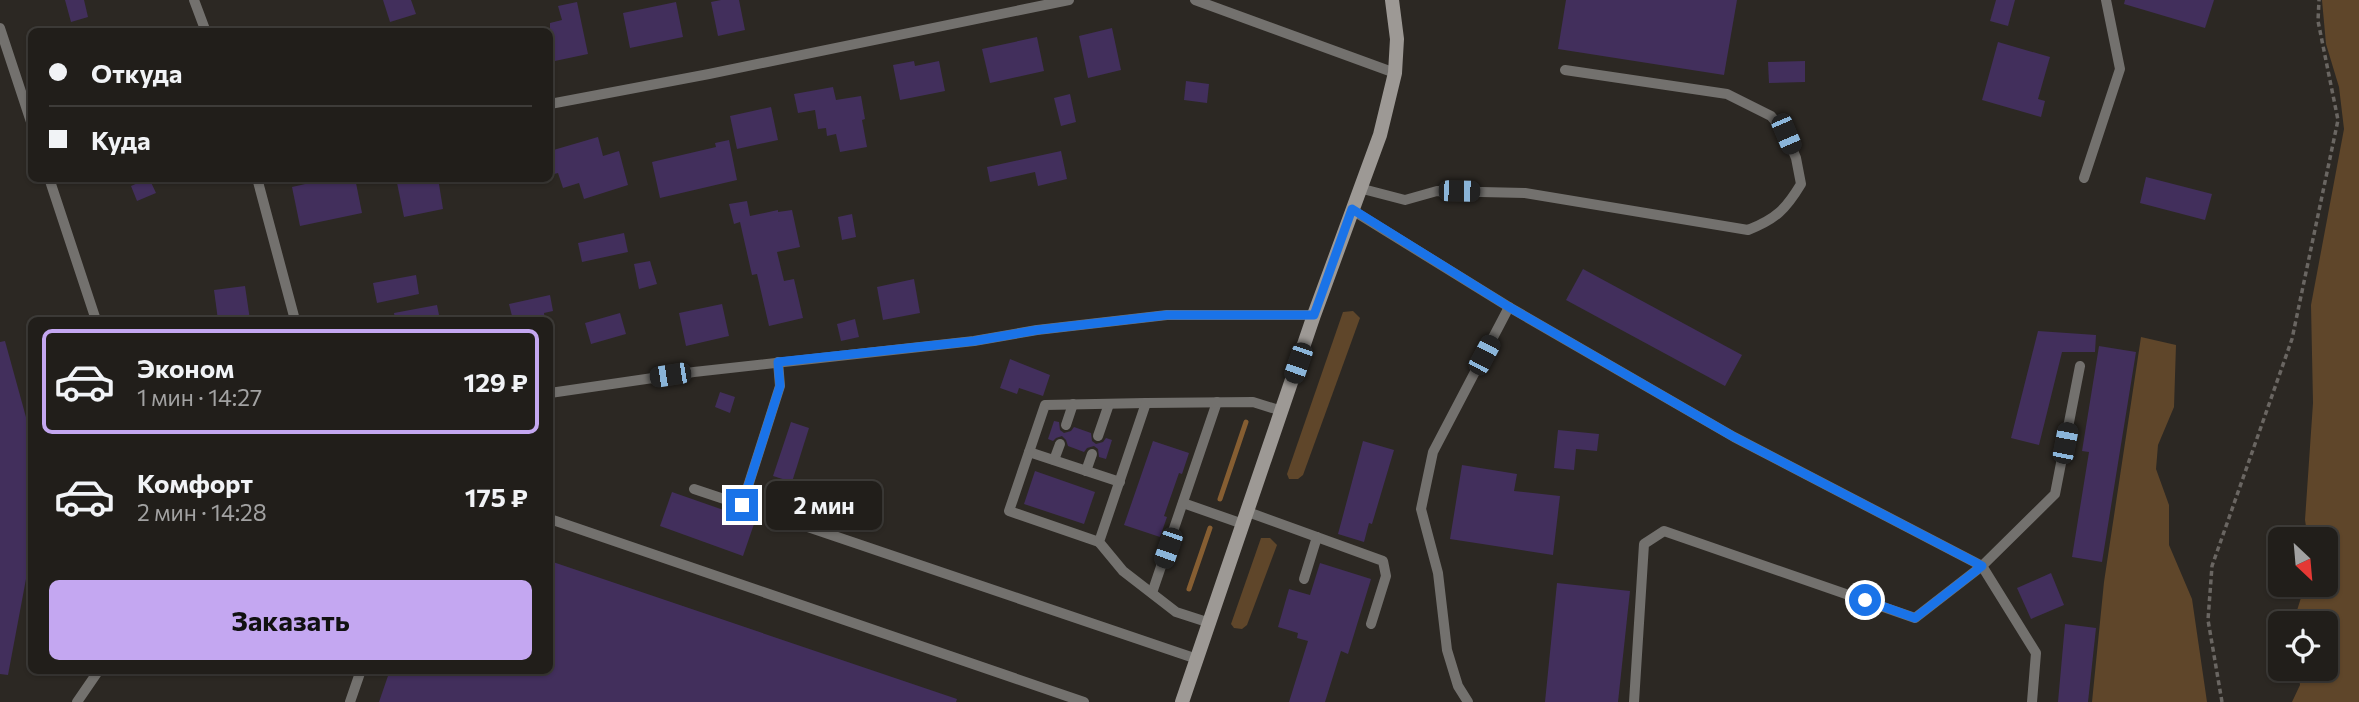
<!DOCTYPE html>
<html lang="ru">
<head>
<meta charset="utf-8">
<style>
	:root { --surface:#211e1a; --page:#2d2b27; --text:#f1f3f6; --muted:#a2a2a2; --line:#3e3c39; --accent:#c4a7f1 }
	body { margin:0; font-family:Commissioner,sans-serif; background:var(--page); color:var(--text); height:100vh; display:flex; flex-direction:column; font-size:26px; white-space:nowrap }
	* { box-sizing:border-box; margin:0 }
	p { font-size:23px; color:var(--muted) }
	.icon { flex:none; width:38px; height:38px; fill:none; stroke:currentColor; stroke-width:2; stroke-linecap:round; stroke-linejoin:round }
	.map { position:relative; flex:1; overflow:hidden }
	.sheet { position:absolute; left:28px; top:317px; width:525px; height:357px; display:flex; flex-direction:column; background:var(--surface); border-radius:10px; box-shadow:0 2px 5px #0004,0 0 0 2px var(--line) }
	.sheet>* { flex:none }
	.guide { position:absolute; left:28px; top:28px; width:525px; height:154px; border-radius:10px; box-shadow:0 2px 5px #0004,0 0 0 2px var(--line); display:grid; align-content:center; height:154px; padding:0 21px; background:var(--surface) }
	.needle { width:46px; rotate:154deg }
	.controls { position:absolute; left:2268px; top:527px; display:grid; gap:14px }
	.controls a { display:grid; place-items:center; width:70px; height:70px; border-radius:10px; background:var(--surface); box-shadow:0 2px 5px #0004,0 0 0 2px var(--line); font-size:35px }
	.end { position:absolute; width:32px; height:32px; margin:-16px; border:9px solid #1a73e8; background:#fff; box-shadow:0 0 0 4px #fff }
	.from { border-radius:50% }
	.bubble { position:absolute; height:49px; border-radius:10px; background:var(--surface); box-shadow:0 2px 5px #0004,0 0 0 2px var(--line); font-size:23px; font-weight:700; line-height:49px; text-align:center }
	.car { position:absolute; width:21px; height:42px; margin:-21px -10px; border-radius:9px; box-shadow:0 0 5px 2px #0007; background:linear-gradient(#222 24%,#8ab4d8 0 40%,#222 0 76%,#8ab4d8 0 86%,#222 0) }
	.guide b { display:flex; align-items:center; gap:24px; height:66px; font-size:26px }
	.guide b+b { border-top:2px solid var(--line) }
	.guide i { width:18px; height:18px; background:var(--text) }
	ul { padding:12px 0 0; list-style:none }
	li { display:flex; align-items:center; gap:21px; height:105px; margin:0 14px 10px; padding:0 7px; border:4px solid transparent; border-radius:10px }
	li div { flex:1 }
	li b { display:block; font-size:26px }
	li em { font-style:normal; font-weight:700 }
	li.selected { border-color:var(--accent) }
	li>.icon { width:63px; height:63px; stroke-width:1.5 }
	.cta { display:flex; gap:14px; margin-top:auto; padding:14px 21px }
	.cta a { flex:1; height:80px; border-radius:10px; background:var(--accent); color:#111; font-size:28px; font-weight:700; line-height:80px; text-align:center }
	.map>svg:first-child { display:block }
	.green { fill:#5f462a }
	.lines { fill:none; stroke-linecap:round; stroke-linejoin:round }
	.stream { stroke:#865e32; stroke-width:5 }
	.building { fill:#422f5c }
	.path { stroke:#6a6662; stroke-width:3.5; stroke-dasharray:5 3.5; stroke-linecap:butt }
	.lane { stroke:#73716e; stroke-width:10 }
	.secondary { stroke:#9d9995; stroke-width:14 }
	.route { stroke:#1a73e8; stroke-width:9 }
</style>
</head>
<body>
<div class="map">
<svg width="2359" height="702" viewBox="0 0 2359 702">
	<rect width="100%" height="100%" fill="#2c2823"/>
	<g class="green">
		<path d="M2322 0H2359V702H2292L2300 685 2298 669 2326 668V623H2294V620L2305 585 2326 584V539H2308L2305 520 2313 403 2311 305 2344 129 2339 87 2326 44Z"/>
		<path d="M1353 311 1360 318 1303 475 1298 479H1289L1287 474 1343 312Z"/>
		<path d="M2141 337 2176 345 2174 407 2158 445 2156 469 2169 505V545L2192 599 2207 702H2092L2104 582Z"/>
		<path d="M1261 538H1270L1277 545 1247 625 1242 629 1234 628 1231 624Z"/>
	</g>
	<g class="lines">
		<g class="stream">
			<path d="M1220 499 1246 422"/>
			<path d="M1189 589 1210 528"/>
		</g>
	</g>
	<g class="building">
		<path d="M65 0H84L88 17 71 22Z"/>
		<path d="M383 0H411L416 14 390 22Z"/>
		<path d="M721 0H739L745 30 718 36 711 2Z"/>
		<path d="M1566 0H1737L1724 75 1558 49Z"/>
		<path d="M1996 0H2015L2008 26 1990 21Z"/>
		<path d="M2125 0H2214L2205 28 2124 4Z"/>
		<path d="M577 2 588 54 550 62V23L562 20 558 6Z"/>
		<path d="M676 2 683 37 630 48 623 13Z"/>
		<path d="M1112 28 1121 70 1088 78 1079 36Z"/>
		<path d="M1037 37 1044 71 990 83 982 49Z"/>
		<path d="M1998 42 2050 57 2038 99 2045 101 2041 117 1982 100Z"/>
		<path d="M914 61 915 66 939 61 945 91 900 100 893 65Z"/>
		<path d="M1805 61V82L1769 83 1768 62Z"/>
		<path d="M1186 81 1209 84 1207 103 1184 100Z"/>
		<path d="M833 87 836 100 861 96 865 119 862 120 867 147 840 152 836 134 827 136 826 128 818 129 815 110 798 113 794 94Z"/>
		<path d="M1070 94 1076 122 1061 126 1054 98Z"/>
		<path d="M771 107 778 140 737 149 730 116Z"/>
		<path d="M598 137 603 156 619 151 628 185 584 199 579 183 563 188 558 173 550 175V151Z"/>
		<path d="M729 140 737 180 660 198 652 162 716 147 715 143Z"/>
		<path d="M1061 151 1067 179 1038 186 1035 172 990 182 987 167Z"/>
		<path d="M2146 177 2212 194 2205 220 2140 203Z"/>
		<path d="M149 178 156 193 137 201 131 186Z"/>
		<path d="M332 178H355L362 213 300 226 292 187Z"/>
		<path d="M396 178H438L443 209 404 217Z"/>
		<path d="M747 201 750 216 778 210V212L792 210 800 247 777 252 784 281 794 279 803 318 769 326 757 274 752 275 740 222 734 224 729 204Z"/>
		<path d="M852 214 856 237 842 240 838 217Z"/>
		<path d="M624 233 628 252 582 262 578 243Z"/>
		<path d="M650 261 657 284 639 289 634 264Z"/>
		<path d="M1583 269 1742 355 1725 386 1566 300Z"/>
		<path d="M416 275 419 294 377 303 373 283Z"/>
		<path d="M914 279 920 313 883 320 877 287Z"/>
		<path d="M245 286 250 320H218L214 290Z"/>
		<path d="M550 295 553 311 544 313 545 320H513L509 304Z"/>
		<path d="M722 304 729 336 686 346 679 313Z"/>
		<path d="M437 305 440 320H395L394 313Z"/>
		<path d="M620 313 626 334 591 344 585 323Z"/>
		<path d="M855 319 859 337 841 341 837 324Z"/>
		<path d="M2038 331 2096 335 2095 352H2062L2039 445 2011 438Z"/>
		<path d="M5 341 32 439V547L8 675 0 674V342Z"/>
		<path d="M2099 346 2136 352 2102 562 2072 557 2089 452 2082 451Z"/>
		<path d="M1010 359 1050 375 1043 396 1019 388 1017 394 1000 388Z"/>
		<path d="M720 392 735 397 730 413 715 407Z"/>
		<path d="M1054 421 1059 422 1060 430 1064 433 1071 431 1074 427 1091 433 1092 441 1096 444 1103 442 1106 438 1112 440 1106 459 1099 457 1098 449 1094 446 1087 448 1084 452 1068 446 1066 440 1062 436 1056 438 1053 441 1048 439Z"/>
		<path d="M791 422 809 428 792 482 773 476Z"/>
		<path d="M1558 430 1599 434 1597 451 1576 449 1574 470 1554 468Z"/>
		<path d="M1153 441 1189 453 1182 474 1179 473 1164 516 1167 517 1160 537 1124 525Z"/>
		<path d="M1363 441 1394 450 1372 524 1369 523 1364 542 1338 534Z"/>
		<path d="M1462 465 1517 474 1514 491 1560 496 1553 555 1450 539Z"/>
		<path d="M1035 471 1095 492 1084 524 1024 504Z"/>
		<path d="M672 492 755 521 743 556 660 526Z"/>
		<path d="M550 561 957 699 956 702H379L390 670H550Z"/>
		<path d="M1320 563 1371 579 1348 654 1341 651 1325 702H1289L1308 641 1297 638 1298 633 1278 627 1289 589 1310 595Z"/>
		<path d="M2051 573 2064 605 2031 619 2017 588Z"/>
		<path d="M1557 583 1630 591 1618 702H1545Z"/>
		<path d="M2065 624 2096 628 2088 702H2058Z"/>
	</g>
	<g class="lines">
		<path class="path" d="M2222 702 2208 620 2212 566 2292 339 2338 120 2318 21 2319 0"/>
		<g class="lane">
			<path d="M194 0 206 32"/>
			<path d="M1195 0 1395 73"/>
			<path d="M0 28 32 125"/>
			<path d="M550 104 709 74 1069 0"/>
			<path d="M49 178 96 320"/>
			<path d="M257 178 295 320"/>
			<path d="M2084 178 2120 69 2106 0"/>
			<path d="M1359 188 1405 200 1437 191 1525 193 1748 230C1776 219 1786 209 1801 184L1796 158 1786 134 1771 116 1727 94 1565 70"/>
			<path d="M1352 210 1509 307 1734 437 1982 566 2055 494 2080 366"/>
			<path d="M550 393 694 372 974 341 1037 330 1167 315H1314"/>
			<path d="M1066 425 1073 404"/>
			<path d="M1098 436 1109 404"/>
			<path d="M1029 452 1120 482"/>
			<path d="M1054 460 1060 444"/>
			<path d="M1086 471 1092 454"/>
			<path d="M694 489 742 505 780 386 778 362"/>
			<path d="M1183 503 1243 524"/>
			<path d="M1248 512 1383 561 1386 576 1371 624"/>
			<path d="M550 519 1084 702"/>
			<path d="M796 523 1197 659"/>
			<path d="M1099 542 1009 511 1045 405 1146 403"/>
			<path d="M1304 579 1317 537"/>
			<path d="M1152 593 1217 402"/>
			<path d="M1210 623 1176 612 1123 571 1099 542 1146 403 1253 402 1282 411"/>
			<path d="M77 702 99 670"/>
			<path d="M350 702 361 670"/>
			<path d="M1468 702 1458 686 1447 650 1438 573 1421 509 1433 452 1509 307"/>
			<path d="M1634 702 1644 544 1664 531 1915 618 1982 566 2036 653 2032 702"/>
		</g>
		<path class="secondary" d="M1182 702 1314 315 1380 135 1395 73 1397 39 1392 0"/>
	</g>
	<g class="lines">
		<path class="route" d="M742 505 780 386 778 362 974 341 1037 330 1167 315H1314L1352 209 1509 307 1734 437 1982 566 1915 618 1865 600"/>
	</g>
</svg>
<div class="controls">
<a><svg class="needle" viewBox="-14 -14 28 28"><path d="M0-13l5 13h-10z" fill="#e53935"/><path d="M0 13l5-13h-10z" fill="#a2a2a2"/></svg></a>
<a><svg class="icon" aria-label="locate" viewBox="0 0 24 24"><circle cx="12" cy="12" r="6"/><path d="M12 2v4M12 18v4M2 12h4M18 12h4"/></svg></a>
</div>
<i class="end from" style="left:1865px;top:600px"></i>
<i class="end" style="left:742px;top:505px"></i>
<div class="bubble" style="left:766px;top:481px;width:116px">2 мин</div>
<i class="car" style="left:1786px;top:134px;rotate:157deg"></i>
<i class="car" style="left:1459px;top:191px;rotate:91deg"></i>
<i class="car" style="left:1484px;top:355px;rotate:28deg"></i>
<i class="car" style="left:1298px;top:363px;rotate:199deg"></i>
<i class="car" style="left:670px;top:375px;rotate:261deg"></i>
<i class="car" style="left:2065px;top:443px;rotate:11deg"></i>
<i class="car" style="left:1168px;top:548px;rotate:199deg"></i>
<div class="guide">
<b><i class="from"></i>Откуда</b>
<b><i></i>Куда</b>
</div>
<section class="sheet">
<ul>
<li class="selected"><svg class="icon" aria-label="car" viewBox="0 0 24 24"><path d="M5 17H2v-5l4-1 3-4h7l3 4 3 1v5h-3M9 17h6M6 11h13"/><circle cx="7" cy="17" r="2"/><circle cx="17" cy="17" r="2"/></svg><div><b>Эконом</b><p>1 мин · 14:27</p></div><em>129 ₽</em></li>
<li><svg class="icon" aria-label="car" viewBox="0 0 24 24"><path d="M5 17H2v-5l4-1 3-4h7l3 4 3 1v5h-3M9 17h6M6 11h13"/><circle cx="7" cy="17" r="2"/><circle cx="17" cy="17" r="2"/></svg><div><b>Комфорт</b><p>2 мин · 14:28</p></div><em>175 ₽</em></li>
</ul>
<div class="cta"><a>Заказать</a></div>
</section>
</div>
</body>
</html>
